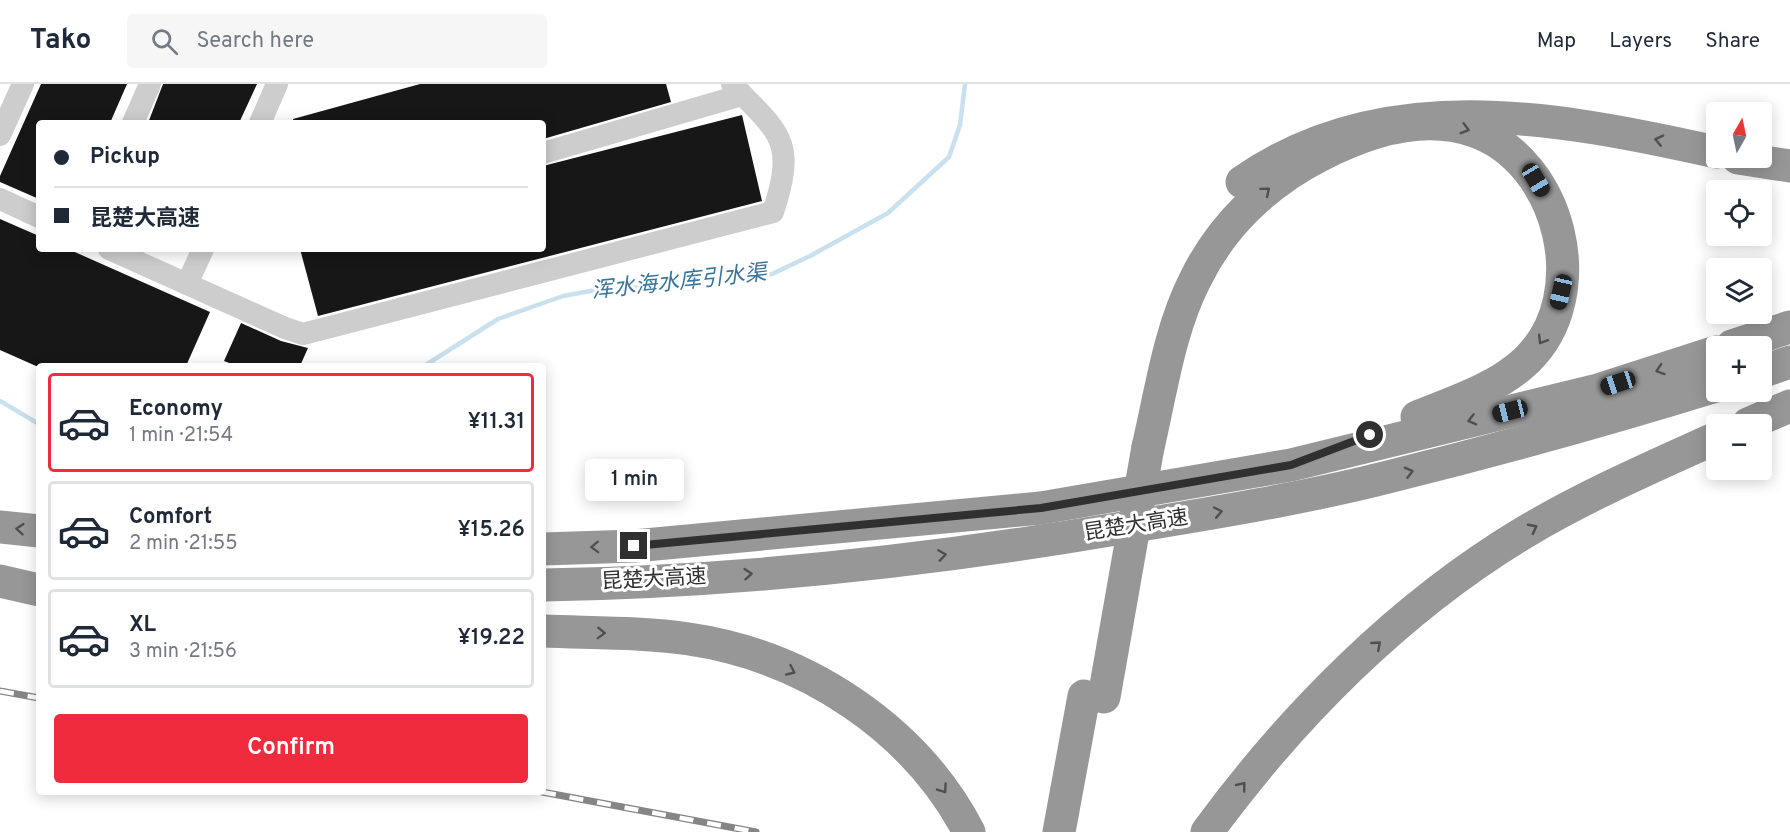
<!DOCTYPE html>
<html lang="en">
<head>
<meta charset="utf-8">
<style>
	:root { --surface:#fff; --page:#f6f6f7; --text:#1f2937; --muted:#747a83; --line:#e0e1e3; --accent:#ef2b3d }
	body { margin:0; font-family:Overpass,"Noto Sans SC",sans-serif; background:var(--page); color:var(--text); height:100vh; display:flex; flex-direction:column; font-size:22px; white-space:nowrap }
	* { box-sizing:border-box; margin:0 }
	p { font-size:20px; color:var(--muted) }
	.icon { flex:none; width:33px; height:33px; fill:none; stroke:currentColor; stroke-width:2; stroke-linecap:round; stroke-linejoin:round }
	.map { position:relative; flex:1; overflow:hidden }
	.sheet { position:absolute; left:36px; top:279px; width:510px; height:432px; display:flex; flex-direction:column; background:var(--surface); border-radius:6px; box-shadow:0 3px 15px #0003 }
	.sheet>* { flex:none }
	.hud { position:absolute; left:36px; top:36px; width:510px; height:132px; border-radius:6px; box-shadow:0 3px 15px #0003; display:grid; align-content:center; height:132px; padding:0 18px; background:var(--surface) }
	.needle { width:39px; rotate:9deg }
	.fabs { position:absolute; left:1706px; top:18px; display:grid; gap:12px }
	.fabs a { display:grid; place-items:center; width:66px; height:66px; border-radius:6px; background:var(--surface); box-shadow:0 3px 15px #0003; font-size:30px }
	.end { position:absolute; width:27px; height:27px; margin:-14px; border:8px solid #303030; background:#fff; box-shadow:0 0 0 3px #fff }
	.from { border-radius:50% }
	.bubble { position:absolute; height:42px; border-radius:6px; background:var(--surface); box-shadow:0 3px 15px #0003; font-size:20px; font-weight:600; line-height:42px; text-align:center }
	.car { position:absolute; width:18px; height:36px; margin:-18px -9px; border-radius:8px; box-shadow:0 0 4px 2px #0007; background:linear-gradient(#222 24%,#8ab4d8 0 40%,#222 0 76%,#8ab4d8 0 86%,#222 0) }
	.hud b { display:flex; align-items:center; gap:21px; height:57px; font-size:22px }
	.hud b+b { border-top:2px solid var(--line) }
	.hud i { width:15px; height:15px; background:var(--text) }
	ul { padding:10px 0 0; list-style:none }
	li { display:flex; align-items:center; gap:18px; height:99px; margin:0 12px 9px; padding:0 6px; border:3px solid var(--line); border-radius:6px }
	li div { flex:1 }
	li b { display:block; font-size:22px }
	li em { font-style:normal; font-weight:600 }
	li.current { border-color:var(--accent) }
	li>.icon { width:54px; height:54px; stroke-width:1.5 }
	.button { display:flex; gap:12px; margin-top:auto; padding:12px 18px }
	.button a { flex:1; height:69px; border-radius:6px; background:var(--accent); color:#fff; font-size:24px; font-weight:600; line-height:69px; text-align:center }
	header { display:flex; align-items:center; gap:36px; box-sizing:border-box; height:84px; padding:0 30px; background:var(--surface); border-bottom:2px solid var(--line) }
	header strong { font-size:28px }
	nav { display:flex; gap:33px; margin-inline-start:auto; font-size:21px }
	.search { width:420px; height:54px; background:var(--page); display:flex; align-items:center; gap:15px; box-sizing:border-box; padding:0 21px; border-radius:6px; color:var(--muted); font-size:22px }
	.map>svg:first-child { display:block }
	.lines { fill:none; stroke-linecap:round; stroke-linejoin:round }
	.stream { stroke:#c9e1ef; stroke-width:4.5 }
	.building { fill:#171717 }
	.minor { stroke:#cdcdcd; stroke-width:22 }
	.highway { stroke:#979797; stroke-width:33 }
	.rail-casing { stroke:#858585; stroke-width:7 }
	.rail { stroke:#fff; stroke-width:4.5; stroke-dasharray:14; stroke-linecap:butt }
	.highway-bridge { stroke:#979797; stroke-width:33 }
	.oneway { stroke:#4f4f4f }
	.route { stroke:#303030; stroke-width:8 }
	.labels { text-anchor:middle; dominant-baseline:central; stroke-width:6; stroke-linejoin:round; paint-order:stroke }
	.street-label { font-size:21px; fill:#303030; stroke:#fff }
	.water-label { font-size:22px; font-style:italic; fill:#397598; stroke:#fff }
</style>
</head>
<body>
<header>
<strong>Tako</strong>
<div class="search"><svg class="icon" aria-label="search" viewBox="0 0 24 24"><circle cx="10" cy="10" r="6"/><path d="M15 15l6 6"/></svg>Search here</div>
<nav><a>Map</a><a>Layers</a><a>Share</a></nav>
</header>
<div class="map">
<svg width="1790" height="748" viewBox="0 0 1790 748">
	<rect width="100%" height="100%" fill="#fff"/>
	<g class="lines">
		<g class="stream">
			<path d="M424 282 498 235 563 212 607 204 668 203 772 190 810 172 888 129 949 73 960 41 965 0"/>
			<path d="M0 317 39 340"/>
		</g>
	</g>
	<g class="building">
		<path d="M41 0H127L110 39H39V115L0 98V92Z"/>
		<path d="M163 0H257L239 39H148Z"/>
		<path d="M420 0H666L671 18 543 55V39H294L293 35Z"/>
		<path d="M742 31 762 117 318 232 300 165H543V82Z"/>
		<path d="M0 135 39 152V165H68L210 228 186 282H36L0 266Z"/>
		<path d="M241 239 281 257 308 264 300 282H237L224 277Z"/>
	</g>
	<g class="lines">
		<g class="minor">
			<path d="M133 39 150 0"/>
			<path d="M260 39 277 0"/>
			<path d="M0 51 23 0"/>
			<path d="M543 69 742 11"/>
			<path d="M0 115 39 133"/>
			<path d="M109 165 285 244 303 250 773 128C797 56 779 49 732 0"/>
			<path d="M187 200 203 165"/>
		</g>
		<g class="highway">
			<path d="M1738 74 1790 82"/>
			<path d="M1242 98C1382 0 1554 32 1716 68"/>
			<path d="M1732 262 1790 243"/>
			<path d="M1761 288 1790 278"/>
			<path d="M1748 340 1790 322"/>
			<path d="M1148 363C1161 308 1169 247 1195 196 1221 142 1266 99 1319 72 1365 48 1423 29 1474 47 1561 77 1594 211 1527 276 1498 304 1454 318 1417 333"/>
			<path d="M0 443 39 447"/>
			<path d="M543 465 634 462 1041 424 1291 381 1598 306 1716 268"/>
			<path d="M0 497 39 506"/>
			<path d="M543 501C735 498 927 477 1116 445 1208 430 1302 415 1392 392 1501 365 1609 335 1716 302"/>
			<path d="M543 547C592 549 641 548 689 555 805 572 915 644 969 748"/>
			<path d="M1059 748 1084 612"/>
			<path d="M1207 748C1292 632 1400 523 1525 448 1585 412 1652 383 1716 354"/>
		</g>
		<defs>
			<g id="rail">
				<path d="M0 607 39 614"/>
				<path d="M542 708 756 748"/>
			</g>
		</defs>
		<use href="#rail" class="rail-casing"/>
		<use href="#rail" class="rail"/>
		<path class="highway-bridge" d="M1104 613 1148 363"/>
	</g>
	<defs><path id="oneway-chevron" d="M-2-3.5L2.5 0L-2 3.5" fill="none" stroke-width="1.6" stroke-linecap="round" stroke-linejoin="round" transform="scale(1.5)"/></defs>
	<g class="oneway">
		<use href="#oneway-chevron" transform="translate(1465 45) rotate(16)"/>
		<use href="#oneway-chevron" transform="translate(1659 56) rotate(-167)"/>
		<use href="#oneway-chevron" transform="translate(1266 107) rotate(-40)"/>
		<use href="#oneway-chevron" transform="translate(1542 256) rotate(122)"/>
		<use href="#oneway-chevron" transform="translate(1660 286) rotate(162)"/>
		<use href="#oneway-chevron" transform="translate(1472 336) rotate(166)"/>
		<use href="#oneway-chevron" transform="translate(1409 388) rotate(-15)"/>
		<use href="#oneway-chevron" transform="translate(1218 428) rotate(-12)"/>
		<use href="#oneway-chevron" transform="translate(1533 444) rotate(-28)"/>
		<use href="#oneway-chevron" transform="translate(20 445) rotate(-175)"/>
		<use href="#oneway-chevron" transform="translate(595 463) rotate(178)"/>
		<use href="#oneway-chevron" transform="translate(942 471) rotate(-8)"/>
		<use href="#oneway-chevron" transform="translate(748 490) rotate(-5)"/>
		<use href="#oneway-chevron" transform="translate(601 549) rotate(2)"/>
		<use href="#oneway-chevron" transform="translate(1377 561) rotate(-41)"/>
		<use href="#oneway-chevron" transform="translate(791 587) rotate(24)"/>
		<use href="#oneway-chevron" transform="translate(1242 702) rotate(-51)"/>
		<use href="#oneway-chevron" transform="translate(943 705) rotate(55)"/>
	</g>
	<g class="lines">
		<path class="route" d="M634 462 1041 424 1291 381 1370 351"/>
	</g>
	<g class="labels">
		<g class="street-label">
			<text transform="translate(1136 442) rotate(-9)">昆楚大高速</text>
			<text transform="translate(654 496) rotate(-3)">昆楚大高速</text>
		</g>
		<g class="water-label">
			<text transform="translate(679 199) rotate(-6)">浑水海水库引水渠</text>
		</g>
	</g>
</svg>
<div class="fabs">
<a><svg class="needle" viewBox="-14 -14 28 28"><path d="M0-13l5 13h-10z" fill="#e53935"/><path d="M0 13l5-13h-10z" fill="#747a83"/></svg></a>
<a><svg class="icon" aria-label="locate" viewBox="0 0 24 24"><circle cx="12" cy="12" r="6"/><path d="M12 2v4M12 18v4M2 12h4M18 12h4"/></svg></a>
<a><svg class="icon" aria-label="layers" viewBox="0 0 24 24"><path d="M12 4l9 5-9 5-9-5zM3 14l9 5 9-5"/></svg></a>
<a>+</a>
<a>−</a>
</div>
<i class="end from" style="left:1370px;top:351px"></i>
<i class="end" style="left:634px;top:462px"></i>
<div class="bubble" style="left:585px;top:375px;width:99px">1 min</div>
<i class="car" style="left:1536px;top:96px;rotate:149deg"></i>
<i class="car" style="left:1561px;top:208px;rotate:193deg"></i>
<i class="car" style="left:1618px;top:299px;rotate:252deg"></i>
<i class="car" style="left:1510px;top:327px;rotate:256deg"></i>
<div class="hud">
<b><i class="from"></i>Pickup</b>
<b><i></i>昆楚大高速</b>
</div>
<section class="sheet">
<ul>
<li class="current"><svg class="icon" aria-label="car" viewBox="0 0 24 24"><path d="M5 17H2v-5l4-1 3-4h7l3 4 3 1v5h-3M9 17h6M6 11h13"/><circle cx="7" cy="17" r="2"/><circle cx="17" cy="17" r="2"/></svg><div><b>Economy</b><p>1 min · 21:54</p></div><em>¥11.31</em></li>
<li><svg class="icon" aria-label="car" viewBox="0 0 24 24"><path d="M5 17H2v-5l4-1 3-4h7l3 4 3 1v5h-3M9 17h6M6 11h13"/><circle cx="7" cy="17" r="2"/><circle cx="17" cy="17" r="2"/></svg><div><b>Comfort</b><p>2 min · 21:55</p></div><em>¥15.26</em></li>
<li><svg class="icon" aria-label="car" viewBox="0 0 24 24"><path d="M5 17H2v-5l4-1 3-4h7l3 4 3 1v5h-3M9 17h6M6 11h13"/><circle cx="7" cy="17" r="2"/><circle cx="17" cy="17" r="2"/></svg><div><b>XL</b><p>3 min · 21:56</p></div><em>¥19.22</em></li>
</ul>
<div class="button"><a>Confirm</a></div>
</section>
</div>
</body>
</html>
